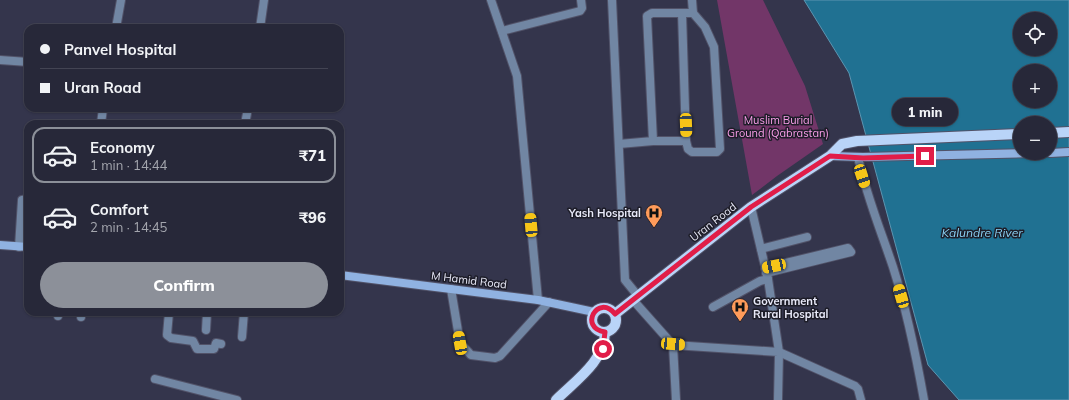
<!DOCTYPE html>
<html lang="en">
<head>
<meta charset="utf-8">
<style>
	:root { --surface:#272839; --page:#333444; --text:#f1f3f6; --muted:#a4a6ae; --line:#434453; --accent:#8c9099 }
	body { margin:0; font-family:Mulish,sans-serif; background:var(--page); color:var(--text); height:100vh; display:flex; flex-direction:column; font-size:15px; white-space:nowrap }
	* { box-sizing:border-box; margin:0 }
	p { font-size:13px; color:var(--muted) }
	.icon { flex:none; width:22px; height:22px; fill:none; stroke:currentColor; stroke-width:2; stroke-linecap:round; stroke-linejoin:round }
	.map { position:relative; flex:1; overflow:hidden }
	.details { position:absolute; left:24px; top:120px; width:320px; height:196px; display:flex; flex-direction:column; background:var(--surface); border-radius:12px; box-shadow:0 1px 3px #0004,0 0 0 1px var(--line) }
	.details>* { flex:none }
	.hud { position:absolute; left:24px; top:24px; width:320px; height:88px; border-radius:12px; box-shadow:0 1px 3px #0004,0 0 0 1px var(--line); display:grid; align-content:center; height:88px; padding:0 16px; background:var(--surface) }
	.controls { position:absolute; left:1013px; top:12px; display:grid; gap:8px }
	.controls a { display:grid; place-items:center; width:44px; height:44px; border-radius:50%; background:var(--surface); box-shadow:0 1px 3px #0004,0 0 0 1px var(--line); font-size:20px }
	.end { position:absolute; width:18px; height:18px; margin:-9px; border:5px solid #e11d48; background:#fff; box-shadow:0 0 0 2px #fff }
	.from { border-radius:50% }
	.bubble { position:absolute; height:28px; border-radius:14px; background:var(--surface); box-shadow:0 1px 3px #0004,0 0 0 1px var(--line); font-size:13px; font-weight:800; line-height:28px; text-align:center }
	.car { position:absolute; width:12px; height:24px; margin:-12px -6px; border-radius:5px; box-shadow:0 0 3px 1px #0007; background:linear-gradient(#f5c518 24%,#345 0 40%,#f5c518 0 76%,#345 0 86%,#f5c518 0) }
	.hud b { display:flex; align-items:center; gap:14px; height:38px; font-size:15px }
	.hud b+b { border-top:1px solid var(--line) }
	.hud i { width:10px; height:10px; background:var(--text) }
	ul { padding:7px 0 0; list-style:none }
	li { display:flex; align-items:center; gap:12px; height:56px; margin:0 8px 6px; padding:0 8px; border:2px solid transparent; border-radius:12px }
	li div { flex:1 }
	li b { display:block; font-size:15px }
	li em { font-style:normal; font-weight:800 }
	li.active { border-color:var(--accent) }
	li>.icon { width:36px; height:36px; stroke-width:1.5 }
	.primary-button { display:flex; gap:8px; margin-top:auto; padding:8px 16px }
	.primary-button a { flex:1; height:46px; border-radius:24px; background:var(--accent); color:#fff; font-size:16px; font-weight:800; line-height:46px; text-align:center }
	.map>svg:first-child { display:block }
	.green { fill:#723668 }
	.water { fill:#207192; stroke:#5c95b1; fill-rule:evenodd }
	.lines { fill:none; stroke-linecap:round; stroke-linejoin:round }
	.street-casing { stroke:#515268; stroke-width:10 }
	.secondary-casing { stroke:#515268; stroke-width:10 }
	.primary-casing { stroke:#515268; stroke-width:12 }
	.street { stroke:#7186a3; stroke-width:8 }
	.secondary { stroke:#90b2e1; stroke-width:8 }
	.primary { stroke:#b9d4f8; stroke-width:10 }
	.route { stroke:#e11d48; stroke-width:5 }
	.labels { text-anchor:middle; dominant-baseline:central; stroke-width:3; stroke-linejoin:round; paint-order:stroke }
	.park-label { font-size:11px; fill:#fa9ee9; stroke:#1d1d28 }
	.poi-label { font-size:11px; font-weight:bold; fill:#e9eaf9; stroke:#1d1d28; text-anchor:end }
	.street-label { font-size:11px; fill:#e9eaf9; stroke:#1d1d28 }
	.water-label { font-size:12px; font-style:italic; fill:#89d0f3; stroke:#1d1d28 }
</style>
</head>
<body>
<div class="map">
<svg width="1069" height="400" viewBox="0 0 1069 400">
	<rect width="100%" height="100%" fill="#34354c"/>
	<path class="green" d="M717 0H763L805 86 823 144 777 176 752 195Z"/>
	<path class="water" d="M804 0H1069V400H959L928 365 849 73ZM1020 19H1050V49H1020ZM1020 71H1050V101H1020ZM1020 123H1050V153H1020Z"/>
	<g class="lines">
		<defs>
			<g id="street">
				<path d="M491 0 517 76 538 300"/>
				<path d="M612 0 625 280 638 296"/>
				<path d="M682 13 686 141"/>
				<path d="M116 28 121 0"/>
				<path d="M260 28 264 0"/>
				<path d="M502 31 580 11 582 8 581 0"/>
				<path d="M0 60 28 62"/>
				<path d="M101 124 103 108"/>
				<path d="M245 124 248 108"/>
				<path d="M653 141H686L688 149 692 152H717L720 149 714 47 705 27 693 13"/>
				<path d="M619 144 653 141 647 16 652 13H693L692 0"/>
				<path d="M858 157C866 195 881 231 893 267 907 311 916 355 924 400"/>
				<path d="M751 207 768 279 779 352 855 386 858 389 861 400"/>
				<path d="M19 247 22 200 28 199"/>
				<path d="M761 249 807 237"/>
				<path d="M765 268 848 248 851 252 766 273"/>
				<path d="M451 289 460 343 471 355 495 358 500 356 549 302"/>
				<path d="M633 300 673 345 779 352 778 400"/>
				<path d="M713 307 760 281 768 279"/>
				<path d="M169 312 167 335 171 338 193 341 197 349H214L216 343 221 344"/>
				<path d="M58 316V312"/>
				<path d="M81 317V312"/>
				<path d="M206 330 207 312"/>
				<path d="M242 337 244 312"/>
				<path d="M673 345 676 400"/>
				<path d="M155 379 237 400"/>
			</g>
			<g id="secondary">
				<path d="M1050 153 1069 152"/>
				<path d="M830 156 863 157 1034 153"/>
				<path d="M0 245 28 247"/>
				<path d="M340 275 538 300 594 312"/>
			</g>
			<g id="primary">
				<path d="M1050 133 1069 132"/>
				<circle cx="604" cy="320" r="12"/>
				<path d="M615 314 751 207 830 156 842 144 857 141 1020 134"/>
				<path d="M556 400C575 381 605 361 605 332"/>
			</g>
		</defs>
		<use href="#street" class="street-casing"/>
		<use href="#secondary" class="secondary-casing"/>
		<use href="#primary" class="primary-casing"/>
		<use href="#street" class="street"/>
		<use href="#secondary" class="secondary"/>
		<use href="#primary" class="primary"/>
	</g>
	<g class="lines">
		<path class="route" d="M603 349 605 332C578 328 598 293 615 314L751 207 830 156 863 158 925 156"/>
	</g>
	<defs>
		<symbol id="hospital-pin" viewBox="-11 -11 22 30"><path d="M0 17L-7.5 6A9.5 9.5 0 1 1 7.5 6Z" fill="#ff9b5a" stroke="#1d1d28"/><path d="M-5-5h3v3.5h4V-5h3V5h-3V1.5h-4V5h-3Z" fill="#111"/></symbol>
	</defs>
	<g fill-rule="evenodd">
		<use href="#hospital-pin" x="644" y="203" width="20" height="27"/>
		<use href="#hospital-pin" x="730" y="297" width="20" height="27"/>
	</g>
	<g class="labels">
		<g class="park-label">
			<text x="778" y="120">Muslim Burial<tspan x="778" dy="13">Ground (Qabrastan)</tspan></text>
		</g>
		<g class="poi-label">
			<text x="641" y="213">Yash Hospital</text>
			<text x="753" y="301" text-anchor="start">Government<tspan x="753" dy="13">Rural Hospital</tspan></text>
		</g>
		<g class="street-label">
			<text transform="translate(713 222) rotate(-38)">Uran Road</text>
			<text transform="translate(469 280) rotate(7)">M Hamid Road</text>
		</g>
		<g class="water-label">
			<text x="982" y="232">Kalundre River</text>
		</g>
	</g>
</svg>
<div class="controls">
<a><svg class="icon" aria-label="locate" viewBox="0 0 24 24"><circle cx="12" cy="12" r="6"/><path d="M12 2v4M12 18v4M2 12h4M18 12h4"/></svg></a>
<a>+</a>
<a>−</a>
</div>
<i class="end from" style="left:603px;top:349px"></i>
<i class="end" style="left:925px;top:156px"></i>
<div class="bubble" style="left:892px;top:98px;width:66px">1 min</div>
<i class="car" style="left:686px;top:125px;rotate:178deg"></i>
<i class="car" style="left:862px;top:176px;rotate:162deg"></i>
<i class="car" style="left:531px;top:225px;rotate:355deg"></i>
<i class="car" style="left:774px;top:266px;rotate:258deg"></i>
<i class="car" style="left:901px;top:296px;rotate:344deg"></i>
<i class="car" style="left:460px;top:343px;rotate:350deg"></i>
<i class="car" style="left:673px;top:344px;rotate:94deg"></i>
<div class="hud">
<b><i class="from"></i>Panvel Hospital</b>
<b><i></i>Uran Road</b>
</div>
<section class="details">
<ul>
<li class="active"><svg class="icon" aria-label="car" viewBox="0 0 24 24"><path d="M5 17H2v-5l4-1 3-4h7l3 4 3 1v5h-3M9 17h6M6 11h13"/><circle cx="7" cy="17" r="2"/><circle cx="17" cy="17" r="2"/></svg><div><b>Economy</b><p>1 min · 14:44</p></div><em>₹71</em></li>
<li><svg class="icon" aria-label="car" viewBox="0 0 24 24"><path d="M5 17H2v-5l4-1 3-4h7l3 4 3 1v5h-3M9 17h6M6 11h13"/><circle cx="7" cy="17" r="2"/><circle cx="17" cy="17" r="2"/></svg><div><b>Comfort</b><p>2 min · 14:45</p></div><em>₹96</em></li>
</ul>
<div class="primary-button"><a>Confirm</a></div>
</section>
</div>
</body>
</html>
